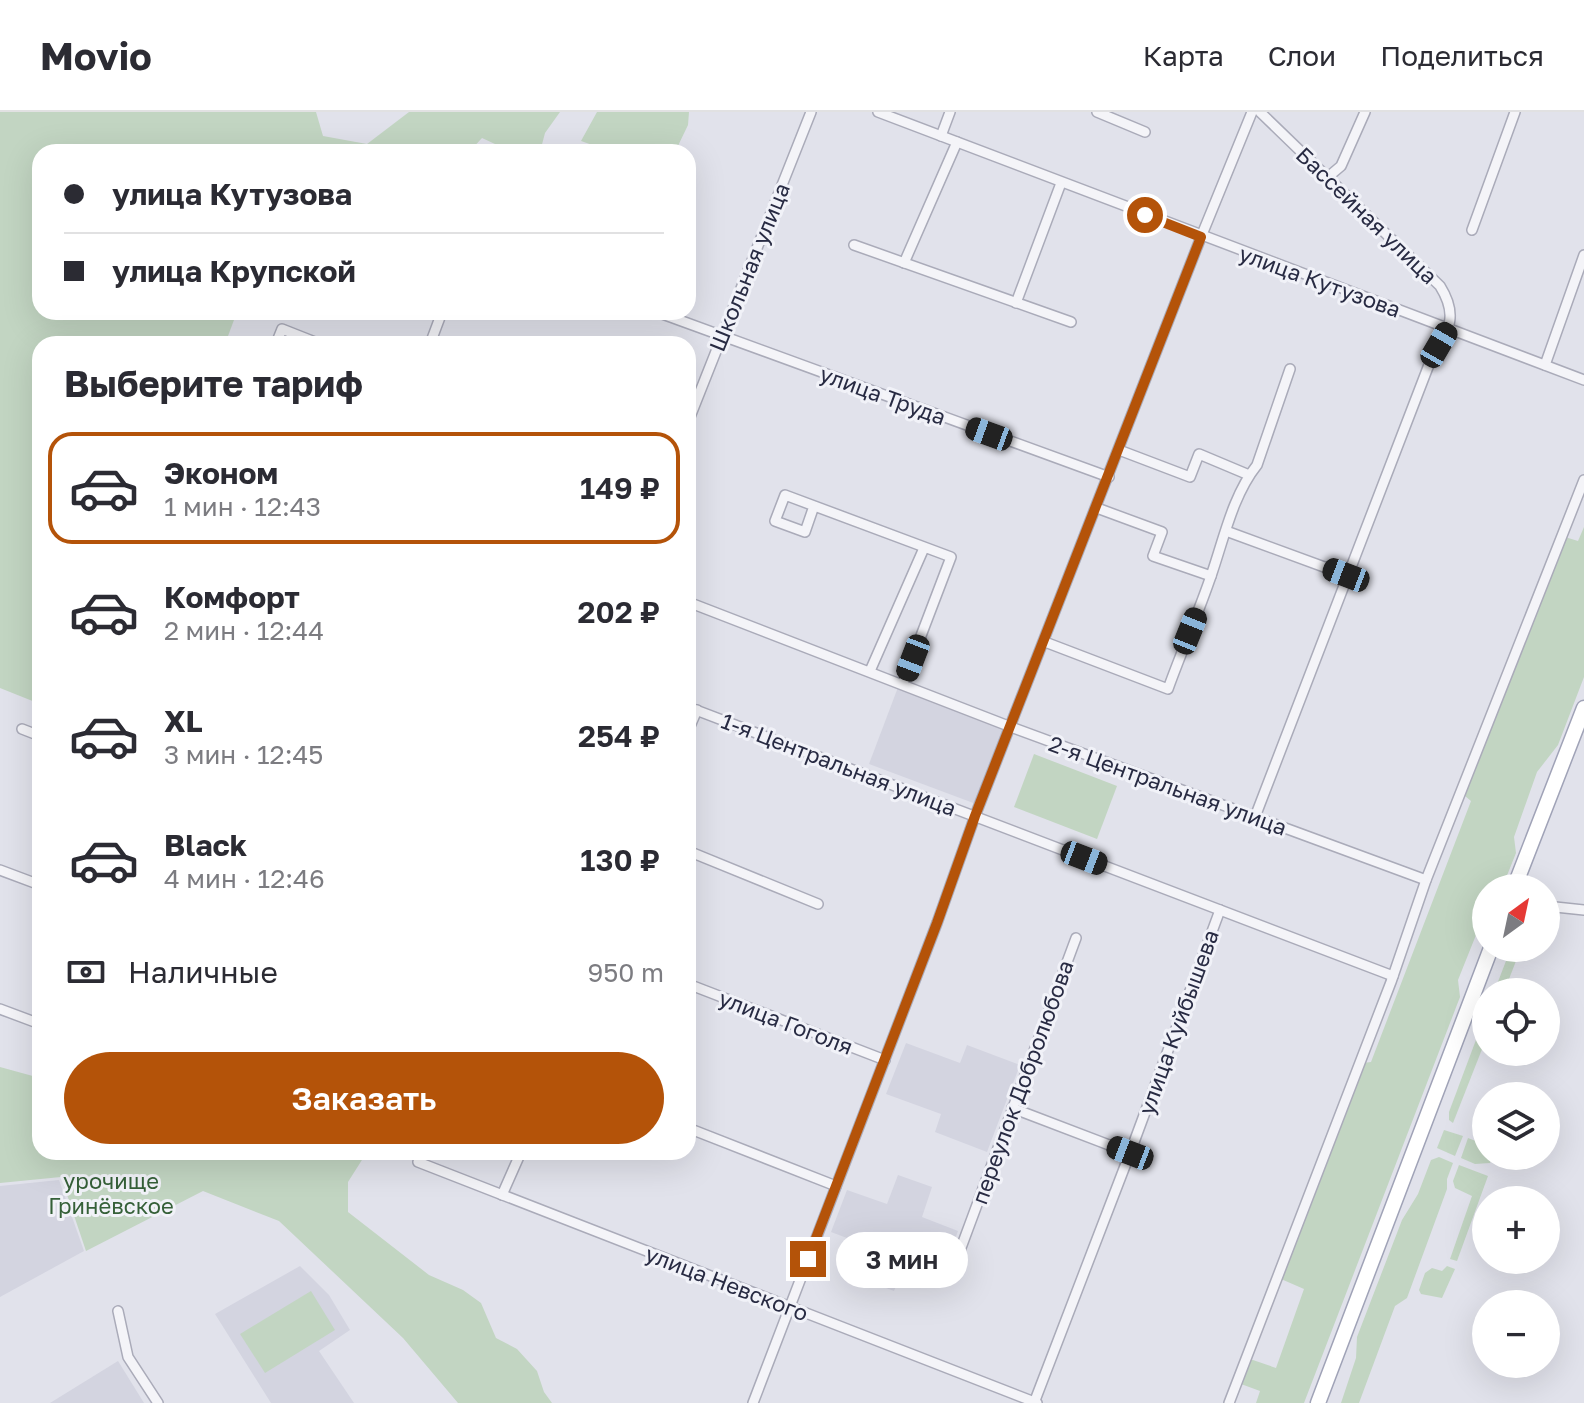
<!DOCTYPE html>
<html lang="ru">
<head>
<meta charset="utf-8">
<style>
	:root { --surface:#fff; --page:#f7f7f7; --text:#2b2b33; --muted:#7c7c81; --line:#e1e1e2; --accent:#b45309 }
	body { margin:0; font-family:"Golos Text",sans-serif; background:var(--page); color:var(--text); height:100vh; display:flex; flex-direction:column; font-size:30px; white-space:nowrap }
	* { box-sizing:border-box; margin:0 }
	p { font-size:26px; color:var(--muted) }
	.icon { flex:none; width:44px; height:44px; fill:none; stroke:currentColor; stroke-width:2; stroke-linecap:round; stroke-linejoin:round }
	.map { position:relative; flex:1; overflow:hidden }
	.side { position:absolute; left:32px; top:224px; width:664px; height:824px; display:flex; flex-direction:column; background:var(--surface); border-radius:24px; box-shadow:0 8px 32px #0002 }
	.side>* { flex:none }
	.banner { position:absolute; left:32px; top:32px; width:664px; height:176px; border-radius:24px; box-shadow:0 8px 32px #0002; display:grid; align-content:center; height:176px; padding:0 32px; background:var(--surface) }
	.needle { width:52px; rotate:33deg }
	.fabs { position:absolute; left:1472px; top:762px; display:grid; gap:16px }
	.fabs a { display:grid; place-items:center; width:88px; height:88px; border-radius:50%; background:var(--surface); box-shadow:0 8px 32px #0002; font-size:40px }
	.end { position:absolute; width:36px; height:36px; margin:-18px; border:10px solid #b45309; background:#fff; box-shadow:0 0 0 4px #fff }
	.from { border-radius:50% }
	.bubble { position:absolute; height:56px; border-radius:28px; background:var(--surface); box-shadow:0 8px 32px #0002; font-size:26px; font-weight:600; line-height:56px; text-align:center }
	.car { position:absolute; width:24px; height:48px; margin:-24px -12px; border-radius:10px; box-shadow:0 0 6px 2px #0007; background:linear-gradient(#222 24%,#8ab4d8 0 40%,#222 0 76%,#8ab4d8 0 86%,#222 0) }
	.banner b { display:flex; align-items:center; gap:28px; height:76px; font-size:30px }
	.banner b+b { border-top:2px solid var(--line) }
	.banner i { width:20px; height:20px; background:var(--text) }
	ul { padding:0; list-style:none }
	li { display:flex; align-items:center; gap:24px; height:112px; margin:0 16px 12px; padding:0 16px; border:4px solid transparent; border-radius:24px }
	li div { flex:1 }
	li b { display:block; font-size:30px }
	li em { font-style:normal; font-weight:600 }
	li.on { border-color:var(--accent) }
	li>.icon { width:72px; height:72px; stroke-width:1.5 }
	h2 { padding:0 32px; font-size:36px; line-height:96px }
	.pay { display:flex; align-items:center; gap:20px; height:88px; padding:0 32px; font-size:30px }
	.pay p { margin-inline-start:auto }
	.action { display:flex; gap:16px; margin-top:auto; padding:16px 32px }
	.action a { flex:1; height:92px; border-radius:48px; background:var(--accent); color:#fff; font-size:32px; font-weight:600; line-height:92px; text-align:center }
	header { display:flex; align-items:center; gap:48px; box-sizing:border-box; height:112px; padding:0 40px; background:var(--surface); border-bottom:2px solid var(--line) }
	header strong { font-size:38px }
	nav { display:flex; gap:44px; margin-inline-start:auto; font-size:28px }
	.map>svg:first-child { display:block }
	.built { fill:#d3d4e0 }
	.green { fill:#c2d5c2 }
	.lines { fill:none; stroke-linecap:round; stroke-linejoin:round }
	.minor-casing { stroke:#aaabb9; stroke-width:12 }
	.primary-casing { stroke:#a0a3b7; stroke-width:17 }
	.minor { stroke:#f4f4f8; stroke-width:9 }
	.primary { stroke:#fff; stroke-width:14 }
	.route { stroke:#b45309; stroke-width:10 }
	.labels { text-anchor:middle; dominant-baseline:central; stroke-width:6; stroke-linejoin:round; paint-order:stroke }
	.street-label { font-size:22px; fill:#282b43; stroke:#f1f2f8 }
	.park-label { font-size:22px; fill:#356038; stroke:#f1f2f8 }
</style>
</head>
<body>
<header>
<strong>Movio</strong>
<nav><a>Карта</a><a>Слои</a><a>Поделиться</a></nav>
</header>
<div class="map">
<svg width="1584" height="1291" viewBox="0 0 1584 1291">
	<rect width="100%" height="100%" fill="#e1e2eb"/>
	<g class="built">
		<path d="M900 570 1007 610 976 692 869 652Z"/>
		<path d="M906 931 960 951 967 933 1020 953 987 1040 935 1020 941 1002 886 982Z"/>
		<path d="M898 1063 932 1075 922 1105 958 1119 942 1161 906 1148 894 1179 859 1166 871 1135 831 1120 847 1078 887 1092Z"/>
		<path d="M59 1068 84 1139 0 1185V1074Z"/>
		<path d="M300 1154 329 1183 350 1218 319 1239 354 1291H271L215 1202Z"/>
		<path d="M118 1249 144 1291H50Z"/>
	</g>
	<g class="green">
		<path d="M0 0H316L323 24 367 32 409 0H560L545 21 540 40H512L482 26 469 40H40V200H237L225 232H40V592L0 576Z"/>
		<path d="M597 0H689L688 13 675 40H597L598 35 581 29Z"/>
		<path d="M1584 415V565L1558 633 1537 660 1514 725 1516 741 1502 776H1486V806L1480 813 1458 868 1460 885 1304 1291H1256L1260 1279 1241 1272 1250 1247 1276 1256 1304 1177 1281 1167 1363 951 1371 950 1471 689 1465 684 1565 425 1578 429Z"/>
		<path d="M1034 642 1117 674 1097 727 1014 695Z"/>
		<path d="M1511 836H1521L1504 880H1494Z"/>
		<path d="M1486 901V927L1453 1011 1449 1008V1000Z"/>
		<path d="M0 955 40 966V1040H367L348 1070V1100L429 1163 463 1178 481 1191 496 1226 517 1237 537 1259 544 1280 552 1291H458L403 1226 279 1109 203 1079 86 1139 61 1065 0 1071Z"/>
		<path d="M1444 1018 1463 1024 1455 1044 1437 1036Z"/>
		<path d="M1468 1026 1486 1033V1044H1493L1490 1051 1475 1052 1461 1046Z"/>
		<path d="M1439 1045 1453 1051 1447 1067V1077L1407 1186 1395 1194 1359 1291H1341L1356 1246 1357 1225 1402 1108 1418 1082 1431 1048Z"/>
		<path d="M1459 1053 1488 1064 1457 1149 1450 1147 1472 1084 1455 1076 1453 1069Z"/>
		<path d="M1447 1154 1455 1157 1442 1186 1421 1182 1419 1178 1425 1161 1432 1156 1442 1159Z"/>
		<path d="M311 1179 335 1218 265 1261 240 1222Z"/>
	</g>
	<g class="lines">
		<defs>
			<g id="minor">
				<path d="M878 0 1584 268"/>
				<path d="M1097 0 1145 20"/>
				<path d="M941 24 950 0"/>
				<path d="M1328 65 1341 54 1365 0"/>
				<path d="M1472 118 1515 0"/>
				<path d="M854 133 1071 210"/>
				<path d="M904 151 957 30"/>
				<path d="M1016 191 1061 71"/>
				<path d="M657 200 1109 365"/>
				<path d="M276 232 282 217 320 232"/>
				<path d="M430 232 442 200"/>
				<path d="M1545 253 1584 143"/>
				<path d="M688 310 811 0"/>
				<path d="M1119 338 1190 365 1199 342 1249 363"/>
				<path d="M814 394 805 420 775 409 785 383 951 445 903 571"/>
				<path d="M1097 396 1162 420 1153 444 1211 464"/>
				<path d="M1226 419 1346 463"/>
				<path d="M688 490 1011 615 1426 768"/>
				<path d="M1045 530 1168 577C1182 538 1199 500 1212 461 1224 426 1233 383 1257 353L1290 257"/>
				<path d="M870 559 924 436"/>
				<path d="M688 595 1393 864"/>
				<path d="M22 617 40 624"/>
				<path d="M688 619 697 598"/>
				<path d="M1255 705 1430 250C1447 220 1460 206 1440 174L1260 0"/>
				<path d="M688 739 818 792"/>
				<path d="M0 758 40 773"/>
				<path d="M1546 794 1584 798"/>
				<path d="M688 872 885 948"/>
				<path d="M0 897 40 912"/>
				<path d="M1012 996 1130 1041"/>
				<path d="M688 1016 836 1074"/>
				<path d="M418 1050 1037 1291"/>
				<path d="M502 1083 521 1040"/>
				<path d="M952 1160 1076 826"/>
				<path d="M118 1199 128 1245 158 1291"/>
				<path d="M753 1291 937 811 975 704 1201 125 1252 0"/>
				<path d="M1034 1291 1130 1041 1220 798"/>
				<path d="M1229 1291 1391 870 1426 768 1584 368"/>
			</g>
			<g id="primary">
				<path d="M1514 776 1584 596"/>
				<path d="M1318 1291 1491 836"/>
			</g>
		</defs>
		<use href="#minor" class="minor-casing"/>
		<use href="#primary" class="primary-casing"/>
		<use href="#minor" class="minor"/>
		<use href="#primary" class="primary"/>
	</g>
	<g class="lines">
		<path class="route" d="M808 1147 937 811 975 704 1201 125 1145 103"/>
	</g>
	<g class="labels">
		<g class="street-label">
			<text transform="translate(1367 103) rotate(44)">Бассейная улица</text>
			<text transform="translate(749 155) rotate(-68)">Школьная улица</text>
			<text transform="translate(1320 169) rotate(20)">улица Кутузова</text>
			<text transform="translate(883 283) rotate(20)">улица Труда</text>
			<text transform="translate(839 652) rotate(21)">1-я Центральная улица</text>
			<text transform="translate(1168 673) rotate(20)">2-я Центральная улица</text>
			<text transform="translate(786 910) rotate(21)">улица Гоголя</text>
			<text transform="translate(1178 910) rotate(-70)">улица Куйбышева</text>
			<text transform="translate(1022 970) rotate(-70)">переулок Добролюбова</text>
			<text transform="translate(727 1171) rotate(21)">улица Невского</text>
		</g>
		<g class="park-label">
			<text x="111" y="1068">урочище<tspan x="111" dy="25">Гринёвское</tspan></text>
		</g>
	</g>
</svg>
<div class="fabs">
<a><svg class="needle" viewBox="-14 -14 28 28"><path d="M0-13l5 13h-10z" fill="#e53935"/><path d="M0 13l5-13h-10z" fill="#7c7c81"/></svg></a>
<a><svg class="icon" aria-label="locate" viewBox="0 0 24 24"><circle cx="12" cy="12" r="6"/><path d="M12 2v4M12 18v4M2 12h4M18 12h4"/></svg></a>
<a><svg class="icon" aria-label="layers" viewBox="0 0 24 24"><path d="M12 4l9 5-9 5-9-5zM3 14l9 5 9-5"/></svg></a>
<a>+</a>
<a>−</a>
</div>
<i class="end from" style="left:1145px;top:103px"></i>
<i class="end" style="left:808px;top:1147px"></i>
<div class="bubble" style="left:836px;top:1120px;width:132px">3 мин</div>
<i class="car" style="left:1439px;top:233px;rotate:30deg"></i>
<i class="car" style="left:989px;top:322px;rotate:290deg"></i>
<i class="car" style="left:1346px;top:463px;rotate:291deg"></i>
<i class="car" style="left:1190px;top:519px;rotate:22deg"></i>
<i class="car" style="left:913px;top:546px;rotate:201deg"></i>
<i class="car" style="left:1084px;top:746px;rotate:111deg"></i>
<i class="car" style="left:1130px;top:1041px;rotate:291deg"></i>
<div class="banner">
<b><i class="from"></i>улица Кутузова</b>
<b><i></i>улица Крупской</b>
</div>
<section class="side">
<h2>Выберите тариф</h2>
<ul>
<li class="on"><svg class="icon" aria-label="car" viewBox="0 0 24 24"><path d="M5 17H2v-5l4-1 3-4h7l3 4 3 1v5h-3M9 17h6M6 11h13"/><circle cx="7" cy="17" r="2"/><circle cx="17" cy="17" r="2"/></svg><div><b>Эконом</b><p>1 мин · 12:43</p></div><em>149 ₽</em></li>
<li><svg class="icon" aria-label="car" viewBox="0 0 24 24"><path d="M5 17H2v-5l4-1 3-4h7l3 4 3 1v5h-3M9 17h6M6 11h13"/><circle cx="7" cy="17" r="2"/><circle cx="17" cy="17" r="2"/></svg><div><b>Комфорт</b><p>2 мин · 12:44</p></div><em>202 ₽</em></li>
<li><svg class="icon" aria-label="car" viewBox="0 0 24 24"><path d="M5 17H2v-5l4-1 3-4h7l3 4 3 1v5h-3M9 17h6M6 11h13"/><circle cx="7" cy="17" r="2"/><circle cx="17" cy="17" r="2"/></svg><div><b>XL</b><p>3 мин · 12:45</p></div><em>254 ₽</em></li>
<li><svg class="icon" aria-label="car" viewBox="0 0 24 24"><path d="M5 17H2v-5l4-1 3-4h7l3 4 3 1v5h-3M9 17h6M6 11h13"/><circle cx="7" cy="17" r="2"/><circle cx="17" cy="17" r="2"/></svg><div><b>Black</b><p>4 мин · 12:46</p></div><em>130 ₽</em></li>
</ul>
<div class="pay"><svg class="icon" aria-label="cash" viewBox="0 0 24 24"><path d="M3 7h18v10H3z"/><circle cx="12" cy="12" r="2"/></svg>Наличные<p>950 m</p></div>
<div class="action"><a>Заказать</a></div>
</section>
</div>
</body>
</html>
